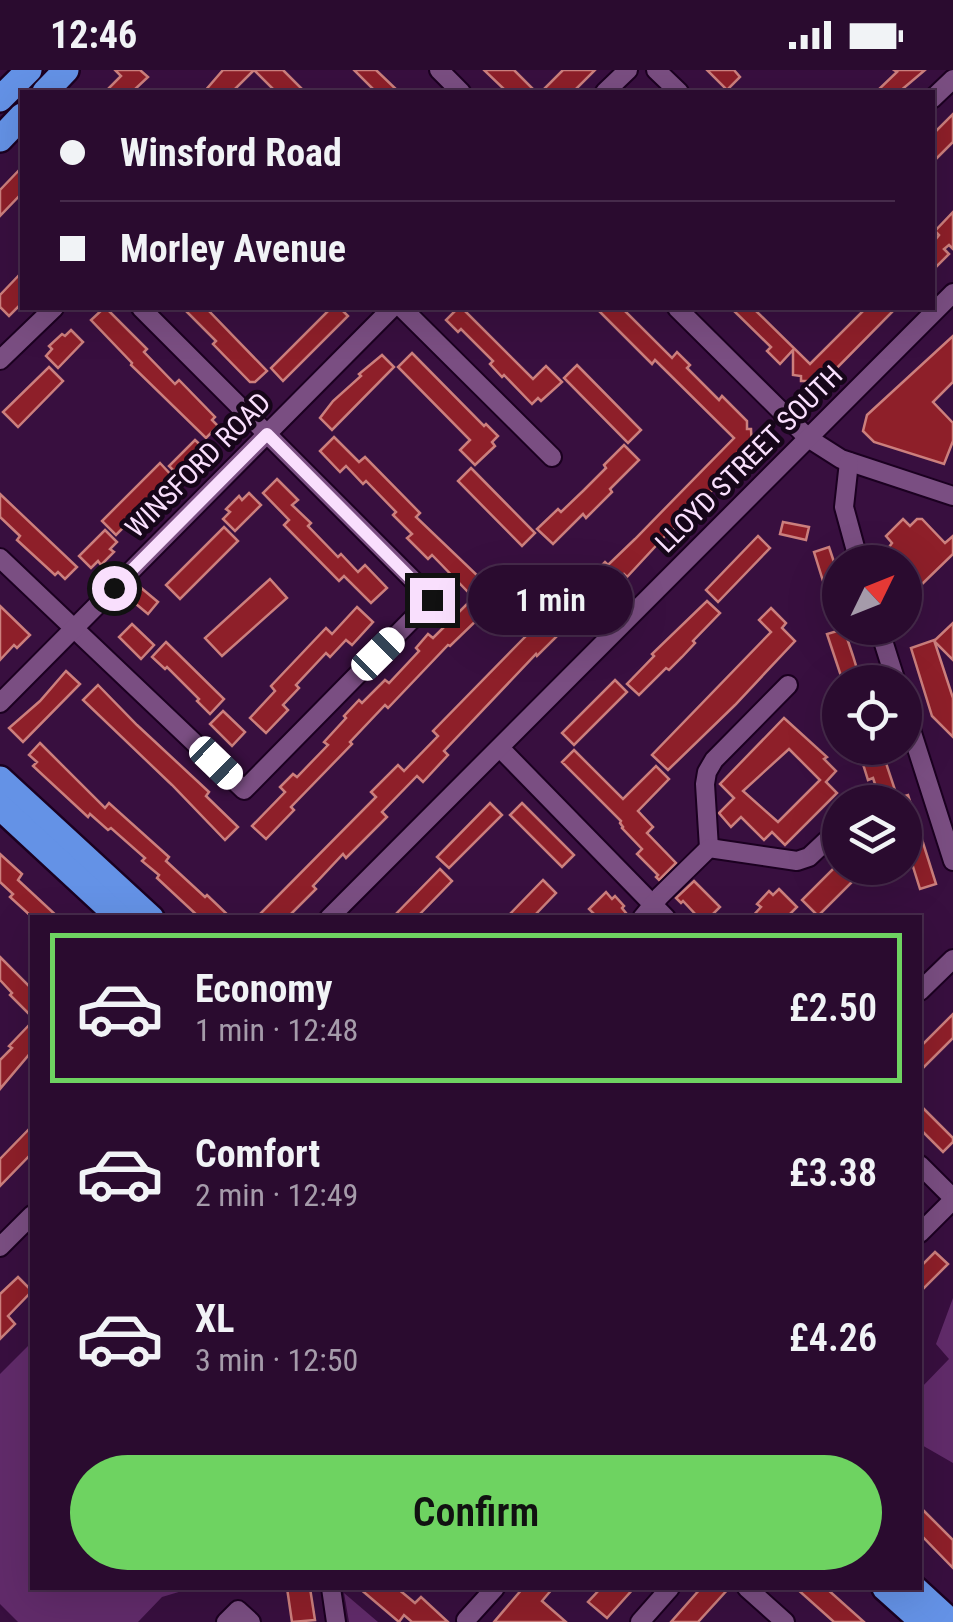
<!DOCTYPE html>
<html lang="en">
<head>
<meta charset="utf-8">
<style>
	:root { --surface:#2a0b2f; --page:#36193b; --text:#f1f3f6; --muted:#a59baa; --line:#462b4b; --accent:#6ed361 }
	body { margin:0; font-family:"Roboto Condensed",sans-serif; background:var(--page); color:var(--text); height:100vh; display:flex; flex-direction:column; font-size:38px; white-space:nowrap }
	* { box-sizing:border-box; margin:0 }
	p { font-size:32px; color:var(--muted) }
	.icon { flex:none; width:55px; height:55px; fill:none; stroke:currentColor; stroke-width:2; stroke-linecap:round; stroke-linejoin:round }
	.map { position:relative; flex:1; overflow:hidden }
	.details { position:absolute; left:30px; top:845px; width:892px; height:675px; display:flex; flex-direction:column; background:var(--surface); border-radius:0px; box-shadow:0 10px 40px #0002,0 0 0 2px var(--line) }
	.details>* { flex:none }
	.hud { position:absolute; left:20px; top:20px; width:915px; height:220px; border-radius:0px; box-shadow:0 10px 40px #0002,0 0 0 2px var(--line); display:grid; align-content:center; height:220px; padding:0 40px; background:var(--surface) }
	.needle { width:65px; rotate:47deg }
	.buttons { position:absolute; left:822px; top:475px; display:grid; gap:20px }
	.buttons a { display:grid; place-items:center; width:100px; height:100px; border-radius:50%; background:var(--surface); box-shadow:0 10px 40px #0002,0 0 0 2px var(--line); font-size:50px }
	.end { position:absolute; width:45px; height:45px; margin:-22px; border:12px solid #f9dffd; background:#111; box-shadow:0 0 0 5px #111 }
	.from { border-radius:50% }
	.bubble { position:absolute; height:70px; border-radius:35px; background:var(--surface); box-shadow:0 10px 40px #0002,0 0 0 2px var(--line); font-size:32px; font-weight:600; line-height:70px; text-align:center }
	.car { position:absolute; width:30px; height:60px; margin:-30px -15px; border-radius:12px; box-shadow:0 0 8px 2px #0007; background:linear-gradient(#fff 24%,#345 0 40%,#fff 0 76%,#345 0 86%,#fff 0) }
	.hud b { display:flex; align-items:center; gap:35px; height:95px; font-size:38px }
	.hud b+b { border-top:2px solid var(--line) }
	.hud i { width:25px; height:25px; background:var(--text) }
	ul { padding:18px 0 0; list-style:none }
	li { display:flex; align-items:center; gap:30px; height:150px; margin:0 20px 15px; padding:0 20px; border:5px solid transparent; border-radius:0px }
	li div { flex:1 }
	li b { display:block; font-size:38px }
	li em { font-style:normal; font-weight:600 }
	li.on { border-color:var(--accent) }
	li>.icon { width:90px; height:90px; stroke-width:1.5 }
	.action { display:flex; gap:20px; margin-top:auto; padding:20px 40px }
	.action a { flex:1; height:115px; border-radius:60px; background:var(--accent); color:#111; font-size:40px; font-weight:600; line-height:115px; text-align:center }
	.status { display:flex; justify-content:space-between; align-items:center; height:70px; padding:0 50px; background:var(--surface); direction:ltr }
	.status svg { height:28px; fill:currentColor }
	.map>svg:first-child { display:block }
	.green { fill:#612b6a }
	.building { fill:#8e1f29; stroke:#cc7f7d; stroke-width:2.5; fill-rule:evenodd }
	.lines { fill:none; stroke-linecap:round; stroke-linejoin:round }
	.minor-casing { stroke:#1b0020; stroke-width:22 }
	.highway-casing { stroke:#1b0020; stroke-width:30 }
	.minor { stroke:#7a4e82; stroke-width:18 }
	.highway { stroke:#6492e6; stroke-width:25 }
	.route { stroke:#f9dffd; stroke-width:12 }
	.labels { text-anchor:middle; dominant-baseline:central; stroke-width:9; stroke-linejoin:round; paint-order:stroke }
	.street-label { font-size:28px; fill:#f9dffd; stroke:#160619 }
</style>
</head>
<body>
<div class="status"><b>12:46</b><svg viewBox="0 0 49 12"><path d="M0 12V9h3v3zM5 12V6h3v6zM10 12V3h3v9zM15 12V0h3v12zM26 1h20v11H26zM47 4h2v5h-2z"/></svg></div>
<div class="map">
<svg width="953" height="1552" viewBox="0 0 953 1552">
	<rect width="100%" height="100%" fill="#380f3f"/>
	<g class="green">
		<path d="M953 1228V1393L920 1374V1319L949 1289 936 1274Z"/>
		<path d="M32 1272V1518H192L162 1527 138 1552H18L0 1534V1304Z"/>
		<path d="M344 1523 378 1552H349Z"/>
	</g>
	<g class="building">
		<path d="M115 0H140L148 7 132 22H105L121 6Z"/>
		<path d="M223 0H283L305 22H276L254 0 232 22H204Z"/>
		<path d="M354 0H376L399 22H376Z"/>
		<path d="M484 0H514L536 22H507Z"/>
		<path d="M563 0H595L573 22H541Z"/>
		<path d="M707 0H734L740 7 727 20Z"/>
		<path d="M894 0H925L899 22H876L897 2Z"/>
		<path d="M953 44V72L932 93V65Z"/>
		<path d="M22 97V123L0 146V120Z"/>
		<path d="M953 142V179L949 175 944 179 949 184 932 201V168L935 170 939 165 935 161Z"/>
		<path d="M22 202V233L9 246 0 237V225Z"/>
		<path d="M104 238H106L147 279 144 282 175 314 179 310 215 347 212 350 218 356 206 368 131 295 132 293 91 250Z"/>
		<path d="M183 238H206L267 301 255 312H250L213 274 216 271Z"/>
		<path d="M331 238H340L348 246 283 311 271 298Z"/>
		<path d="M458 238H462L533 309 546 296 562 312 541 331 538 328 532 334 504 305 502 307 490 294 493 291 461 259 458 262 446 250Z"/>
		<path d="M596 238H622L672 288 677 282 690 295 687 298 719 330 722 326 747 351V359H751L752 379H747V385L667 466 666 465 627 507 624 504 568 565 563 560 537 586 536 584 444 681 448 685 423 712 417 706 382 742 387 747 346 788 343 784 313 816 316 819 287 848H256L376 727 371 722 398 695 404 701 438 666 433 661 522 570 544 548 550 554 582 522 579 519 605 492 608 495 635 469 734 368 655 290 652 294Z"/>
		<path d="M731 238H753L810 294 866 238H896L829 306H821V311H801V306L793 305V280L780 294 767 281 771 277Z"/>
		<path d="M71 260 83 272 58 298 46 286 52 279 49 276 62 264 65 266Z"/>
		<path d="M953 266V312L933 332 953 353V371L944 394 874 372 863 361 867 345Z"/>
		<path d="M412 283 484 356 486 354 498 366 492 372 495 376 475 395 460 380 470 370 398 297Z"/>
		<path d="M382 285 394 297 332 360 320 348 333 331 361 306 359 304Z"/>
		<path d="M577 295 641 360 628 373 564 308Z"/>
		<path d="M49 297 63 311 18 357 3 342Z"/>
		<path d="M334 367 359 392 365 387 420 443 416 447 481 509 468 522 432 485 428 489 407 468 412 464 393 445 396 442 366 411 363 414 346 396 340 402 320 381Z"/>
		<path d="M195 370 207 381 200 388 204 392 192 404 188 401 181 408 169 396Z"/>
		<path d="M624 375 639 390 610 419 612 422 586 448 583 444 553 474 537 459 558 439 561 442 584 420 606 398 604 395Z"/>
		<path d="M160 393 173 407 116 465 102 451Z"/>
		<path d="M471 398 535 463 522 476 458 411Z"/>
		<path d="M277 409 298 430 292 435 311 453 308 456 338 487 341 484 358 502 365 495 387 518 371 533 344 506 339 511 284 455 289 450 263 423Z"/>
		<path d="M249 423 261 435 235 461 223 449 230 442 226 439 239 426 242 430Z"/>
		<path d="M0 424 77 497 65 509 58 502 55 505 17 470 20 466 0 447Z"/>
		<path d="M903 449 910 456 917 449H922L945 473 953 466V484L918 518 921 522 912 531 908 527 905 530V492H892L884 484 892 473 886 466Z"/>
		<path d="M783 452 809 457 806 470 780 464Z"/>
		<path d="M224 457 238 471 180 529 166 515Z"/>
		<path d="M105 460 117 472 110 479 114 482 101 495 98 491 91 498 79 486Z"/>
		<path d="M758 466 770 478 718 532 706 520Z"/>
		<path d="M829 477 840 510V556H837L814 482Z"/>
		<path d="M270 509 287 528 222 586 205 568Z"/>
		<path d="M140 517 158 532 148 544 130 529Z"/>
		<path d="M707 531 720 543 693 571 695 573 682 587 669 600 666 598 639 625 627 614 654 586 652 584Z"/>
		<path d="M468 533 481 546 450 576 448 575 388 638 385 635 350 672 352 674 291 737 294 740 266 769 252 756 285 722 280 717 293 704 297 707 328 675 324 672 346 648 344 646 359 630 362 633 385 610 389 613 419 581 416 578 428 564 433 568Z"/>
		<path d="M0 536 30 565 17 578 14 575 0 590Z"/>
		<path d="M357 537 373 552 352 575 346 570 330 587 326 583 296 615 299 618 283 635 288 640 266 663 250 648 275 621 271 616 326 558 332 564Z"/>
		<path d="M771 538 786 553 782 558 795 571 735 635 668 700 652 685 771 562 759 550Z"/>
		<path d="M953 553V590L934 571Z"/>
		<path d="M132 554 154 575 141 589 119 567Z"/>
		<path d="M844 559 853 586 861 612H843L827 564Z"/>
		<path d="M934 570 953 628V667L932 646 911 578Z"/>
		<path d="M166 572 224 629 210 644 197 631 199 629 167 597 165 599 152 587Z"/>
		<path d="M66 601 80 614 23 672 9 658 40 631Z"/>
		<path d="M615 610 627 622 574 675 562 663Z"/>
		<path d="M98 615 137 655 209 722 206 726 238 757 225 770 172 715 83 630Z"/>
		<path d="M223 641 245 662 232 676 210 654Z"/>
		<path d="M784 648 827 687 824 689 836 701 826 712 837 723 785 775 772 762 764 770 741 747 731 757 719 743 734 728 720 714ZM789 679 820 710 778 752 743 721Z"/>
		<path d="M40 673 105 738 109 733 169 787 166 791 205 827 207 825 231 848H200L157 808 159 805 142 791 145 788 111 758 108 760 90 744 88 747 33 696 37 692 29 685Z"/>
		<path d="M863 678H881L899 732H881L873 708 868 710 863 694 868 692Z"/>
		<path d="M574 680 623 729 656 696 669 709 638 741 653 757 647 763 676 793 659 810 656 807 658 805 637 784 642 779 622 758 623 757 620 753 621 751 562 692Z"/>
		<path d="M908 725 936 814 920 819 905 771V726Z"/>
		<path d="M490 733 502 745 449 798 437 787Z"/>
		<path d="M522 733 574 785 562 797 510 745Z"/>
		<path d="M0 784 22 804 18 810 59 848H33L10 827 13 824 0 812Z"/>
		<path d="M838 794 854 810 818 846 802 830Z"/>
		<path d="M440 799 452 811 416 848H392Z"/>
		<path d="M543 810 556 823 532 848H506Z"/>
		<path d="M694 811 720 837 709 848H699L683 831 681 833 676 828Z"/>
		<path d="M779 819 797 837 786 848H751L761 837 757 834 769 821 773 825Z"/>
		<path d="M606 822 612 829 615 826 624 836 622 838 630 848H598L589 839Z"/>
		<path d="M0 887 32 919V947L10 925 12 923 0 910Z"/>
		<path d="M953 944V968L920 1001V977Z"/>
		<path d="M32 952V981L0 1019V990L12 978 9 976Z"/>
		<path d="M920 1035 953 1068V1072L943 1082 920 1059Z"/>
		<path d="M32 1056V1083L0 1116V1089Z"/>
		<path d="M935 1182 948 1194 920 1222V1197Z"/>
		<path d="M18 1207 32 1221 8 1246 15 1254 0 1269V1224Z"/>
		<path d="M920 1437 953 1470V1498L920 1464Z"/>
		<path d="M287 1518H310L315 1550 292 1552Z"/>
		<path d="M359 1518H397L415 1533 421 1527 448 1552H412L404 1545 399 1552Z"/>
		<path d="M523 1518H553L542 1531 566 1552H494Z"/>
		<path d="M601 1518H634L607 1548 588 1532Z"/>
		<path d="M701 1518H729L698 1552H671Z"/>
		<path d="M796 1518H826L864 1552H834Z"/>
	</g>
	<g class="lines">
		<defs>
			<g id="minor">
				<path d="M439 0 461 22"/>
				<path d="M656 0 679 22"/>
				<path d="M605 22 628 0"/>
				<path d="M932 29 953 9"/>
				<path d="M402 238 552 387"/>
				<path d="M677 238 808 368 841 389 953 426"/>
				<path d="M0 290 54 238"/>
				<path d="M849 392 844 437 859 492"/>
				<path d="M0 488 244 720 432 529 141 238"/>
				<path d="M879 558 896 612"/>
				<path d="M0 633 392 238"/>
				<path d="M905 641 953 791"/>
				<path d="M500 678 666 848"/>
				<path d="M709 778 705 714 707 702 714 690 788 615"/>
				<path d="M329 848 953 223"/>
				<path d="M642 848 660 826 709 778 797 791 809 787 826 771"/>
				<path d="M920 921 953 889"/>
				<path d="M920 1095 953 1128"/>
				<path d="M920 1163 953 1130"/>
				<path d="M0 1177 32 1145"/>
				<path d="M331 1518 336 1552"/>
				<path d="M747 1518 785 1552"/>
				<path d="M466 1550 495 1518"/>
				<path d="M226 1552 238 1540 251 1552"/>
				<path d="M640 1552 670 1518"/>
			</g>
			<g id="highway">
				<path d="M45 22 66 0"/>
				<path d="M0 29 29 0"/>
				<path d="M0 69 22 46"/>
				<path d="M0 709 151 848"/>
				<path d="M0 737 120 848"/>
				<path d="M885 1518 923 1552"/>
				<path d="M914 1518 951 1552"/>
			</g>
		</defs>
		<use href="#minor" class="minor-casing"/>
		<use href="#highway" class="highway-casing"/>
		<use href="#minor" class="minor"/>
		<use href="#highway" class="highway"/>
	</g>
	<g class="lines">
		<path class="route" d="M114 518 267 364 432 530"/>
	</g>
	<g class="labels">
		<g class="street-label">
			<text transform="translate(749 389) rotate(-45)">LLOYD STREET SOUTH</text>
			<text transform="translate(198 395) rotate(-45)">WINSFORD ROAD</text>
		</g>
	</g>
</svg>
<div class="buttons">
<a><svg class="needle" viewBox="-14 -14 28 28"><path d="M0-13l5 13h-10z" fill="#e53935"/><path d="M0 13l5-13h-10z" fill="#a59baa"/></svg></a>
<a><svg class="icon" aria-label="locate" viewBox="0 0 24 24"><circle cx="12" cy="12" r="6"/><path d="M12 2v4M12 18v4M2 12h4M18 12h4"/></svg></a>
<a><svg class="icon" aria-label="layers" viewBox="0 0 24 24"><path d="M12 4l9 5-9 5-9-5zM3 14l9 5 9-5"/></svg></a>
</div>
<i class="end from" style="left:114px;top:518px"></i>
<i class="end" style="left:432px;top:530px"></i>
<div class="bubble" style="left:468px;top:495px;width:165px">1 min</div>
<i class="car" style="left:378px;top:584px;rotate:45deg"></i>
<i class="car" style="left:216px;top:693px;rotate:134deg"></i>
<div class="hud">
<b><i class="from"></i>Winsford Road</b>
<b><i></i>Morley Avenue</b>
</div>
<section class="details">
<ul>
<li class="on"><svg class="icon" aria-label="car" viewBox="0 0 24 24"><path d="M5 17H2v-5l4-1 3-4h7l3 4 3 1v5h-3M9 17h6M6 11h13"/><circle cx="7" cy="17" r="2"/><circle cx="17" cy="17" r="2"/></svg><div><b>Economy</b><p>1 min · 12:48</p></div><em>£2.50</em></li>
<li><svg class="icon" aria-label="car" viewBox="0 0 24 24"><path d="M5 17H2v-5l4-1 3-4h7l3 4 3 1v5h-3M9 17h6M6 11h13"/><circle cx="7" cy="17" r="2"/><circle cx="17" cy="17" r="2"/></svg><div><b>Comfort</b><p>2 min · 12:49</p></div><em>£3.38</em></li>
<li><svg class="icon" aria-label="car" viewBox="0 0 24 24"><path d="M5 17H2v-5l4-1 3-4h7l3 4 3 1v5h-3M9 17h6M6 11h13"/><circle cx="7" cy="17" r="2"/><circle cx="17" cy="17" r="2"/></svg><div><b>XL</b><p>3 min · 12:50</p></div><em>£4.26</em></li>
</ul>
<div class="action"><a>Confirm</a></div>
</section>
</div>
</body>
</html>
